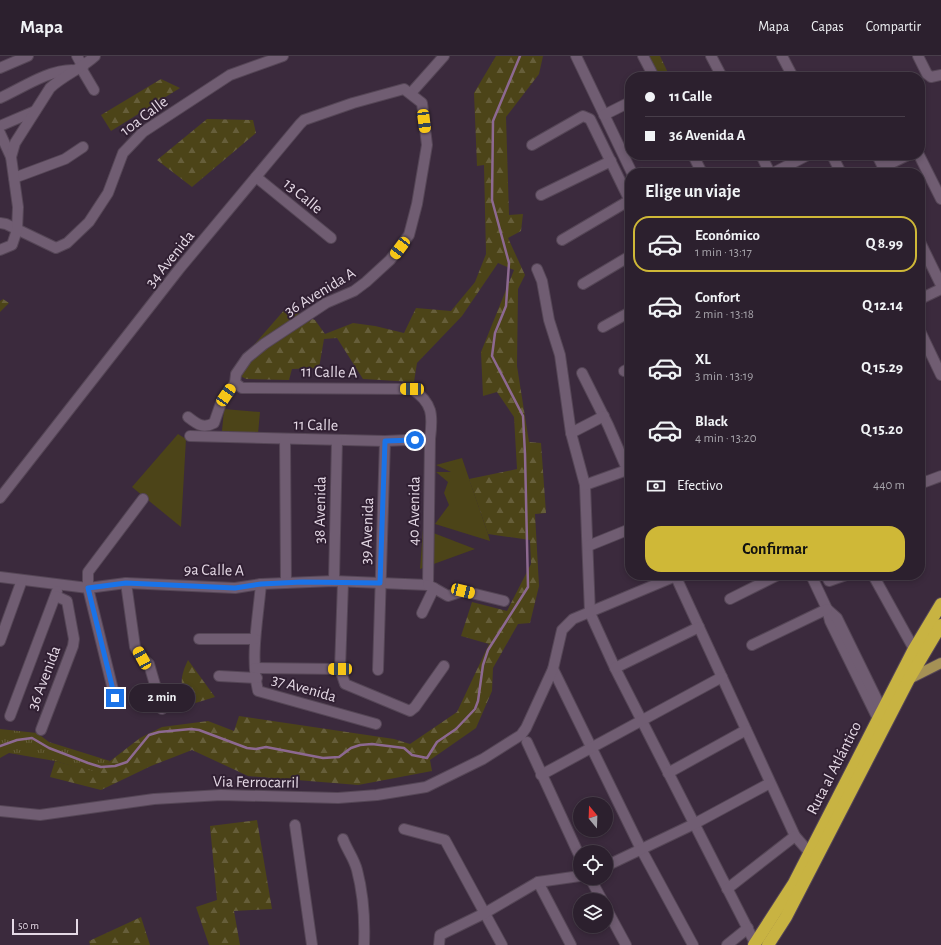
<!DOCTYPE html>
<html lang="es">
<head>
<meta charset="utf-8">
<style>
	:root { --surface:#2c202e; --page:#342836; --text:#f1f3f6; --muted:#a6a3aa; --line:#483e4a; --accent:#cfb837 }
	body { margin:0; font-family:"Alegreya Sans",sans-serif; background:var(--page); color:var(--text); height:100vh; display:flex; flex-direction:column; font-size:15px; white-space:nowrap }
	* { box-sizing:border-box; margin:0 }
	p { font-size:13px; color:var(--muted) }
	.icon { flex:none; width:22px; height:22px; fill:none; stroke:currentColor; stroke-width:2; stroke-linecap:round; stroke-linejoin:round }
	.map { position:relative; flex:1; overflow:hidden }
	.panel { position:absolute; left:625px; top:112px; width:300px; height:412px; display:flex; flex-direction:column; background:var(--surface); border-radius:16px; box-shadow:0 2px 6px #0003,0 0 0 1px var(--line) }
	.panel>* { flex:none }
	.guide { position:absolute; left:625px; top:16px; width:300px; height:88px; border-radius:16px; box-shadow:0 2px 6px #0003,0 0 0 1px var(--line); display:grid; align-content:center; height:88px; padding:0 20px; background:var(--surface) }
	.needle { width:26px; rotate:341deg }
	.buttons { position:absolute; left:573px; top:741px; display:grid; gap:8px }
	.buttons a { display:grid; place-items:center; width:40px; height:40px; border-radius:50%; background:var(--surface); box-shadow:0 2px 6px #0003,0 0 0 1px var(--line); font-size:20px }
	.scale { position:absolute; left:12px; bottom:10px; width:66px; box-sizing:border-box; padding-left:4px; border:2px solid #e5d9e6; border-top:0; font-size:11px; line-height:14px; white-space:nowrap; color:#e5d9e6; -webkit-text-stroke:3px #312033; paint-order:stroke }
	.end { position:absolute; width:18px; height:18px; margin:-9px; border:5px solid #1a73e8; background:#fff; box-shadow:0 0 0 2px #fff }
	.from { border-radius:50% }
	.bubble { position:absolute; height:28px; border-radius:14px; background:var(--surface); box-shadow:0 2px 6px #0003,0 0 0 1px var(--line); font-size:13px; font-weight:700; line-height:28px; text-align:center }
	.car { position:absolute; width:12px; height:24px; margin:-12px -6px; border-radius:5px; box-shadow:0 0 3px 1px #0007; background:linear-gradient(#f5c518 24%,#345 0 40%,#f5c518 0 76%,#345 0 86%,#f5c518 0) }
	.guide b { display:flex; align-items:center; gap:14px; height:38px; font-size:15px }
	.guide b+b { border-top:1px solid var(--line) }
	.guide i { width:10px; height:10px; background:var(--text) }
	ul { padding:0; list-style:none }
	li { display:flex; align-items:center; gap:12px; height:56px; margin:0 8px 6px; padding:0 12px; border:2px solid transparent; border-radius:16px }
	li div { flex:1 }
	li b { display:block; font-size:15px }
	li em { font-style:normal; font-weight:700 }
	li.selected { border-color:var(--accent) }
	li>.icon { width:36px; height:36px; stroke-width:1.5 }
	h2 { padding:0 20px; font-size:18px; line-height:48px }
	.pay { display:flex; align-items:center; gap:10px; height:44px; padding:0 20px; font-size:15px }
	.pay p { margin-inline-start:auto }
	.action { display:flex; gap:8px; margin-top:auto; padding:8px 20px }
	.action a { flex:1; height:46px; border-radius:16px; background:var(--accent); color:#111; font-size:16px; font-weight:700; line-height:46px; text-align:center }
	header { display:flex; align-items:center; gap:24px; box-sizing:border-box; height:56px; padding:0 20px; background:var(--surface); border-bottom:1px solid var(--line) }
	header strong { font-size:19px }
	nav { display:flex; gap:22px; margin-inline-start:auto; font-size:14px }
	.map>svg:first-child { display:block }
	.grass { fill:url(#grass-tufts) }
	.forest { fill:url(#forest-firs) }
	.park { fill:#4c4418 }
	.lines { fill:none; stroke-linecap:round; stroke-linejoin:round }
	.stream { stroke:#8d6991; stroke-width:2.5 }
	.minor-casing { stroke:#554656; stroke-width:12 }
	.major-casing { stroke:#554656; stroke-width:12 }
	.highway-casing { stroke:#554656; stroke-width:14 }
	.minor { stroke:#705d72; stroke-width:10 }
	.major { stroke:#a59155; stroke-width:10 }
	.highway { stroke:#c8b342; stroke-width:12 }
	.route { stroke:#1a73e8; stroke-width:5 }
	.labels { text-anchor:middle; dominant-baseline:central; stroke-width:4; stroke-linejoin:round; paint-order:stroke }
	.street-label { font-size:16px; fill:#e5d9e6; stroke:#312033 }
</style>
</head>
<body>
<header>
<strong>Mapa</strong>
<nav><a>Mapa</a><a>Capas</a><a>Compartir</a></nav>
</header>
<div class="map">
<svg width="941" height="889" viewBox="0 0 941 889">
	<defs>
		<pattern id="grass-tufts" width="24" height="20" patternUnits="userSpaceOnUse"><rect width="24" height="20" fill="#4c4418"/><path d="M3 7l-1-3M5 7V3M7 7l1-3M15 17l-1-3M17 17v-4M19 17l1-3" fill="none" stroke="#665e3a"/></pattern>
		<pattern id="forest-firs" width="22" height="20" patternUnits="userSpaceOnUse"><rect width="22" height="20" fill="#4c4418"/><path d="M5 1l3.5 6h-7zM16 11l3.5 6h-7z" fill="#665e3a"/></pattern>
	</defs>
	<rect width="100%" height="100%" fill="#3b2a3d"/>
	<g class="grass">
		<path d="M157 643 160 653 151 655 148 646Z"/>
		<path d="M0 673 37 677 49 686 110 705 96 717 55 705 9 697 0 702Z"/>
	</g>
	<g class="forest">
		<path d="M496 0H543L539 18 506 61 509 159 523 158 521 175 508 182 525 219 518 233 517 310 529 386 541 387 546 457 535 458 539 530 530 567 518 568 493 612 492 635 476 672 430 704 432 715 358 729 248 720 192 694 151 710 101 734 50 721 55 705 96 716 140 682 162 671 208 665 234 675 239 660 394 683 410 688 457 656 489 588 461 580 472 546 507 555 531 508 530 484 488 478 469 423 517 413 514 361 497 336 483 340 481 296 514 214 498 207 462 260 417 307 414 326 363 323 337 282 324 283 319 312 292 313 289 324 246 323 231 315 286 252 315 264 325 278 353 267 375 270 404 277 416 252 451 255 475 226 486 198 484 109 477 110 474 37Z"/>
		<path d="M647 0H660L670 21H659Z"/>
		<path d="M161 23 180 32 111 75 101 59Z"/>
		<path d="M207 63 253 64 256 77 192 131 157 104Z"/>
		<path d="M3 243 9 247 0 256V245Z"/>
		<path d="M188 604 215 641 189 649C180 630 179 623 188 604Z"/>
		<path d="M257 764 272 853 234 855 240 889H209L196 851 217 844 210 770Z"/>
		<path d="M141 861 150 889H90L89 885Z"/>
	</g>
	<g class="park">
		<path d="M224 353 260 356 258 378 222 375Z"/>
		<path d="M178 378 186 383 181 471 132 431Z"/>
		<path d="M462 402 488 478 490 485 435 468 449 449 444 437 448 426 436 416H451L436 409Z"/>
		<path d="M423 473 475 493 420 513Z"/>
	</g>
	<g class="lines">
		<path class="stream" d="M0 690 17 684 32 682 49 692 88 707 101 711 115 710 127 706 149 679 159 676 191 673 199 674 247 692 256 693 266 691 323 702 339 701 351 692 360 689 372 688 404 692 412 699 427 702 437 686 456 673 475 653 478 645 483 609 488 594 528 531 525 398 523 360 492 300 495 277 506 250 509 207 492 144 493 65 520 0"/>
		<defs>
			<g id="minor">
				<path d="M77 0 83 11"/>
				<path d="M576 0 632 117"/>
				<path d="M643 0 654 21"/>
				<path d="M711 0 722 21"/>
				<path d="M782 0 793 21"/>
				<path d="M918 0 927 18 931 21 941 19"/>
				<path d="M0 12 28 0"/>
				<path d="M81 12 94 34"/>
				<path d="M869 21H877"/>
				<path d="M411 37 444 0"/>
				<path d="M0 42C22 32 48 14 72 14"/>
				<path d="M604 59 630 46"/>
				<path d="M0 70 35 55"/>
				<path d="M0 77 11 101"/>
				<path d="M532 89 583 60 590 63 630 145"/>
				<path d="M693 99 702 117"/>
				<path d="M761 99 770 117"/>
				<path d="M832 99 841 117"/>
				<path d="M877 99 886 117"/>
				<path d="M919 99 941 143"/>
				<path d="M883 111 908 99"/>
				<path d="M773 117 808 99"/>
				<path d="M256 121 331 182"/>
				<path d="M14 122 65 103 83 91"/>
				<path d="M541 139 611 105"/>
				<path d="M0 167 6 168 56 192 67 187 89 166 108 137 123 97 143 76 230 19 283 0"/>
				<path d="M562 184 630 144"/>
				<path d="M920 186 941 229"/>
				<path d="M0 194 12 189 17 174 18 151 11 101 15 87 50 32C64 19 81 13 95 0"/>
				<path d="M537 213 542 225 549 264 560 299 571 377 585 429 590 557 615 612 755 887"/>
				<path d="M583 228 630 200"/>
				<path d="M920 243 941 233"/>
				<path d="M603 271 630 256"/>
				<path d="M920 275 941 319"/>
				<path d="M624 315 630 312"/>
				<path d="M582 317 608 369 630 420"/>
				<path d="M571 377 604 360"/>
				<path d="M190 380 385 385 430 383C433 359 433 347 412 333L242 332 235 327"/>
				<path d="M285 383 286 527"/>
				<path d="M920 421 925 426 941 420"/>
				<path d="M585 429 627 414"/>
				<path d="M0 442 180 212 300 68 304 64 353 47 404 33 422 47 427 89 417 148 409 179 390 204 366 226 354 235 326 247 264 288 247 302 236 318 235 327 221 347 214 367C203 373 197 368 188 361"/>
				<path d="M588 490 630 473"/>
				<path d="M675 519 795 780 809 796"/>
				<path d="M811 519 827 553 830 565 878 663"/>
				<path d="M826 519 829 525 846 519"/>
				<path d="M873 519 914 593"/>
				<path d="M0 521 88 532 126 527 235 532 261 528 334 525 428 529"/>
				<path d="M334 525 337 384"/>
				<path d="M343 526 340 613 345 628 410 655 415 651 444 610"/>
				<path d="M126 527 135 591 142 602 149 608 162 653"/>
				<path d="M261 528C258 563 250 601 258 635L376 668"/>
				<path d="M428 529 430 383"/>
				<path d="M434 532 448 540 463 535 504 545"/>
				<path d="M730 543 778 519"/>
				<path d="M827 553 837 562 882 654"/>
				<path d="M422 557 434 532 428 529"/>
				<path d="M199 583H255"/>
				<path d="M0 585 22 524"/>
				<path d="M752 589 827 553"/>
				<path d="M255 612 340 613"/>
				<path d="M615 612 699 571"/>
				<path d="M553 613 641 793 693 889"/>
				<path d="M378 614 385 385"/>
				<path d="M219 620 257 622"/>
				<path d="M115 642 88 532V516L143 443"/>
				<path d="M10 660 57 535"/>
				<path d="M41 674 73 590 74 583 67 545 56 540"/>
				<path d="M527 686 580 801"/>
				<path d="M668 717 746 674"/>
				<path d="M541 719 722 621"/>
				<path d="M0 755 40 759 154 743 221 739 338 742 377 739 426 731 483 703 521 679 526 672 553 613 562 574 573 563 676 520"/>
				<path d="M295 769 312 889"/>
				<path d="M404 773 445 784 502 889"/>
				<path d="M343 783C347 794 354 802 357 814 363 837 365 865 364 889"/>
				<path d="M606 810 694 768 770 727"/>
				<path d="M590 822 602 844"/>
				<path d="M538 826 571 889"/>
				<path d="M727 833 795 780"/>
				<path d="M606 852 626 889"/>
				<path d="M439 889 440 879 485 857 538 826 580 820"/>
				<path d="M727 889 748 872"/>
			</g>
			<path id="major" d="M909 623 941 607"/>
			<g id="highway">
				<path d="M754 889 794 827 914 593 941 548"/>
				<path d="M768 889 786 861 909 623 941 569"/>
			</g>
		</defs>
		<use href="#minor" class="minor-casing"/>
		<use href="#major" class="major-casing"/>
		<use href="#highway" class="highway-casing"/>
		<use href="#minor" class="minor"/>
		<use href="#major" class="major"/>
		<use href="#highway" class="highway"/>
	</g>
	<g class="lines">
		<path class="route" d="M115 642 88 532 126 527 235 532 261 528 302 526 380 527 385 385 415 384"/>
	</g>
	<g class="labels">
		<g class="street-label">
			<text transform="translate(144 60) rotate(-37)">10a Calle</text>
			<text transform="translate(303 140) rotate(40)">13 Calle</text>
			<text transform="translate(170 203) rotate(-51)">34 Avenida</text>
			<text transform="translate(320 236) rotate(-31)">36 Avenida A</text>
			<text transform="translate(329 316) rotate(1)">11 Calle A</text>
			<text transform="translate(316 369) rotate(1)">11 Calle</text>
			<text transform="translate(320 454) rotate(-89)">38 Avenida</text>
			<text transform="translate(414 455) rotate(-89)">40 Avenida</text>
			<text transform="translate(367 475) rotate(-88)">39 Avenida</text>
			<text transform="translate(214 514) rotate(1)">9a Calle A</text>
			<text transform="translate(44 622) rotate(-69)">36 Avenida</text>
			<text transform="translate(304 632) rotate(16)">37 Avenida</text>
			<text transform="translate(834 712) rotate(-63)">Ruta al Atlántico</text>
			<text transform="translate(256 726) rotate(1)">Via Ferrocarril</text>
		</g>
	</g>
</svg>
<div class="buttons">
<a><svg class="needle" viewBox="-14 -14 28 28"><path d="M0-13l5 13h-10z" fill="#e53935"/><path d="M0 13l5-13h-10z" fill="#a6a3aa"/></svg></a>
<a><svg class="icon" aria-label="locate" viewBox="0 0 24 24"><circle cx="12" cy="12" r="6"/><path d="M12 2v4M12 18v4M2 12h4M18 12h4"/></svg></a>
<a><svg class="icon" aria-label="layers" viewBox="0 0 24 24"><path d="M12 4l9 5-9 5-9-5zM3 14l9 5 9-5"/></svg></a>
</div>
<div class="scale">50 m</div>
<i class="end from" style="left:415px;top:384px"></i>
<i class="end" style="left:115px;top:642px"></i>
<div class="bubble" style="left:129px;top:628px;width:66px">2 min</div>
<i class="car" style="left:424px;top:65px;rotate:173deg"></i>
<i class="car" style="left:400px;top:192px;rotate:217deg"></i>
<i class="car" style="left:412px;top:333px;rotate:271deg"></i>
<i class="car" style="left:226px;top:339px;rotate:34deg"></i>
<i class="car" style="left:463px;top:535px;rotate:104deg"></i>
<i class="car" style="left:142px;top:602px;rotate:331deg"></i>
<i class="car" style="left:340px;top:613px;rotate:270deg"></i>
<div class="guide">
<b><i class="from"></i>11 Calle</b>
<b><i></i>36 Avenida A</b>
</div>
<section class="panel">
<h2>Elige un viaje</h2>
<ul>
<li class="selected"><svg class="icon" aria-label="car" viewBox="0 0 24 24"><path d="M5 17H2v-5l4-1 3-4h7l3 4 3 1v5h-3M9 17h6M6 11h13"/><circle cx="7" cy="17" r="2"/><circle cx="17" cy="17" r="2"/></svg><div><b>Económico</b><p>1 min · 13:17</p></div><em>Q 8.99</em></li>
<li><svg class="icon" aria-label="car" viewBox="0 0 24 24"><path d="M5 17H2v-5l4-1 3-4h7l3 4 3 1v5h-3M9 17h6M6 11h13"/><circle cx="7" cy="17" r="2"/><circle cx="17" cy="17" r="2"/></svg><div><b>Confort</b><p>2 min · 13:18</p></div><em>Q 12.14</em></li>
<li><svg class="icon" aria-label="car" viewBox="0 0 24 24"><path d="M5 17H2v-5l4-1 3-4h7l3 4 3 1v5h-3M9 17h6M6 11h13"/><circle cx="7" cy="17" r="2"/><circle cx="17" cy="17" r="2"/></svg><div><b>XL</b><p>3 min · 13:19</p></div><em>Q 15.29</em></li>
<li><svg class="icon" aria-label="car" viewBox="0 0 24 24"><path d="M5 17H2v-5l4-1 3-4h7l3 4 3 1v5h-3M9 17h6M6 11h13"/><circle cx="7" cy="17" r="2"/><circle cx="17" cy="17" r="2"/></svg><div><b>Black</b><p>4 min · 13:20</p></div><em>Q 15.20</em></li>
</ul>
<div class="pay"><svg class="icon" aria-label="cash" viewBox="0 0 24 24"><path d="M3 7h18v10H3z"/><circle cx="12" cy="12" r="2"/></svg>Efectivo<p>440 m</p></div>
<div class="action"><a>Confirmar</a></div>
</section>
</div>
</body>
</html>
